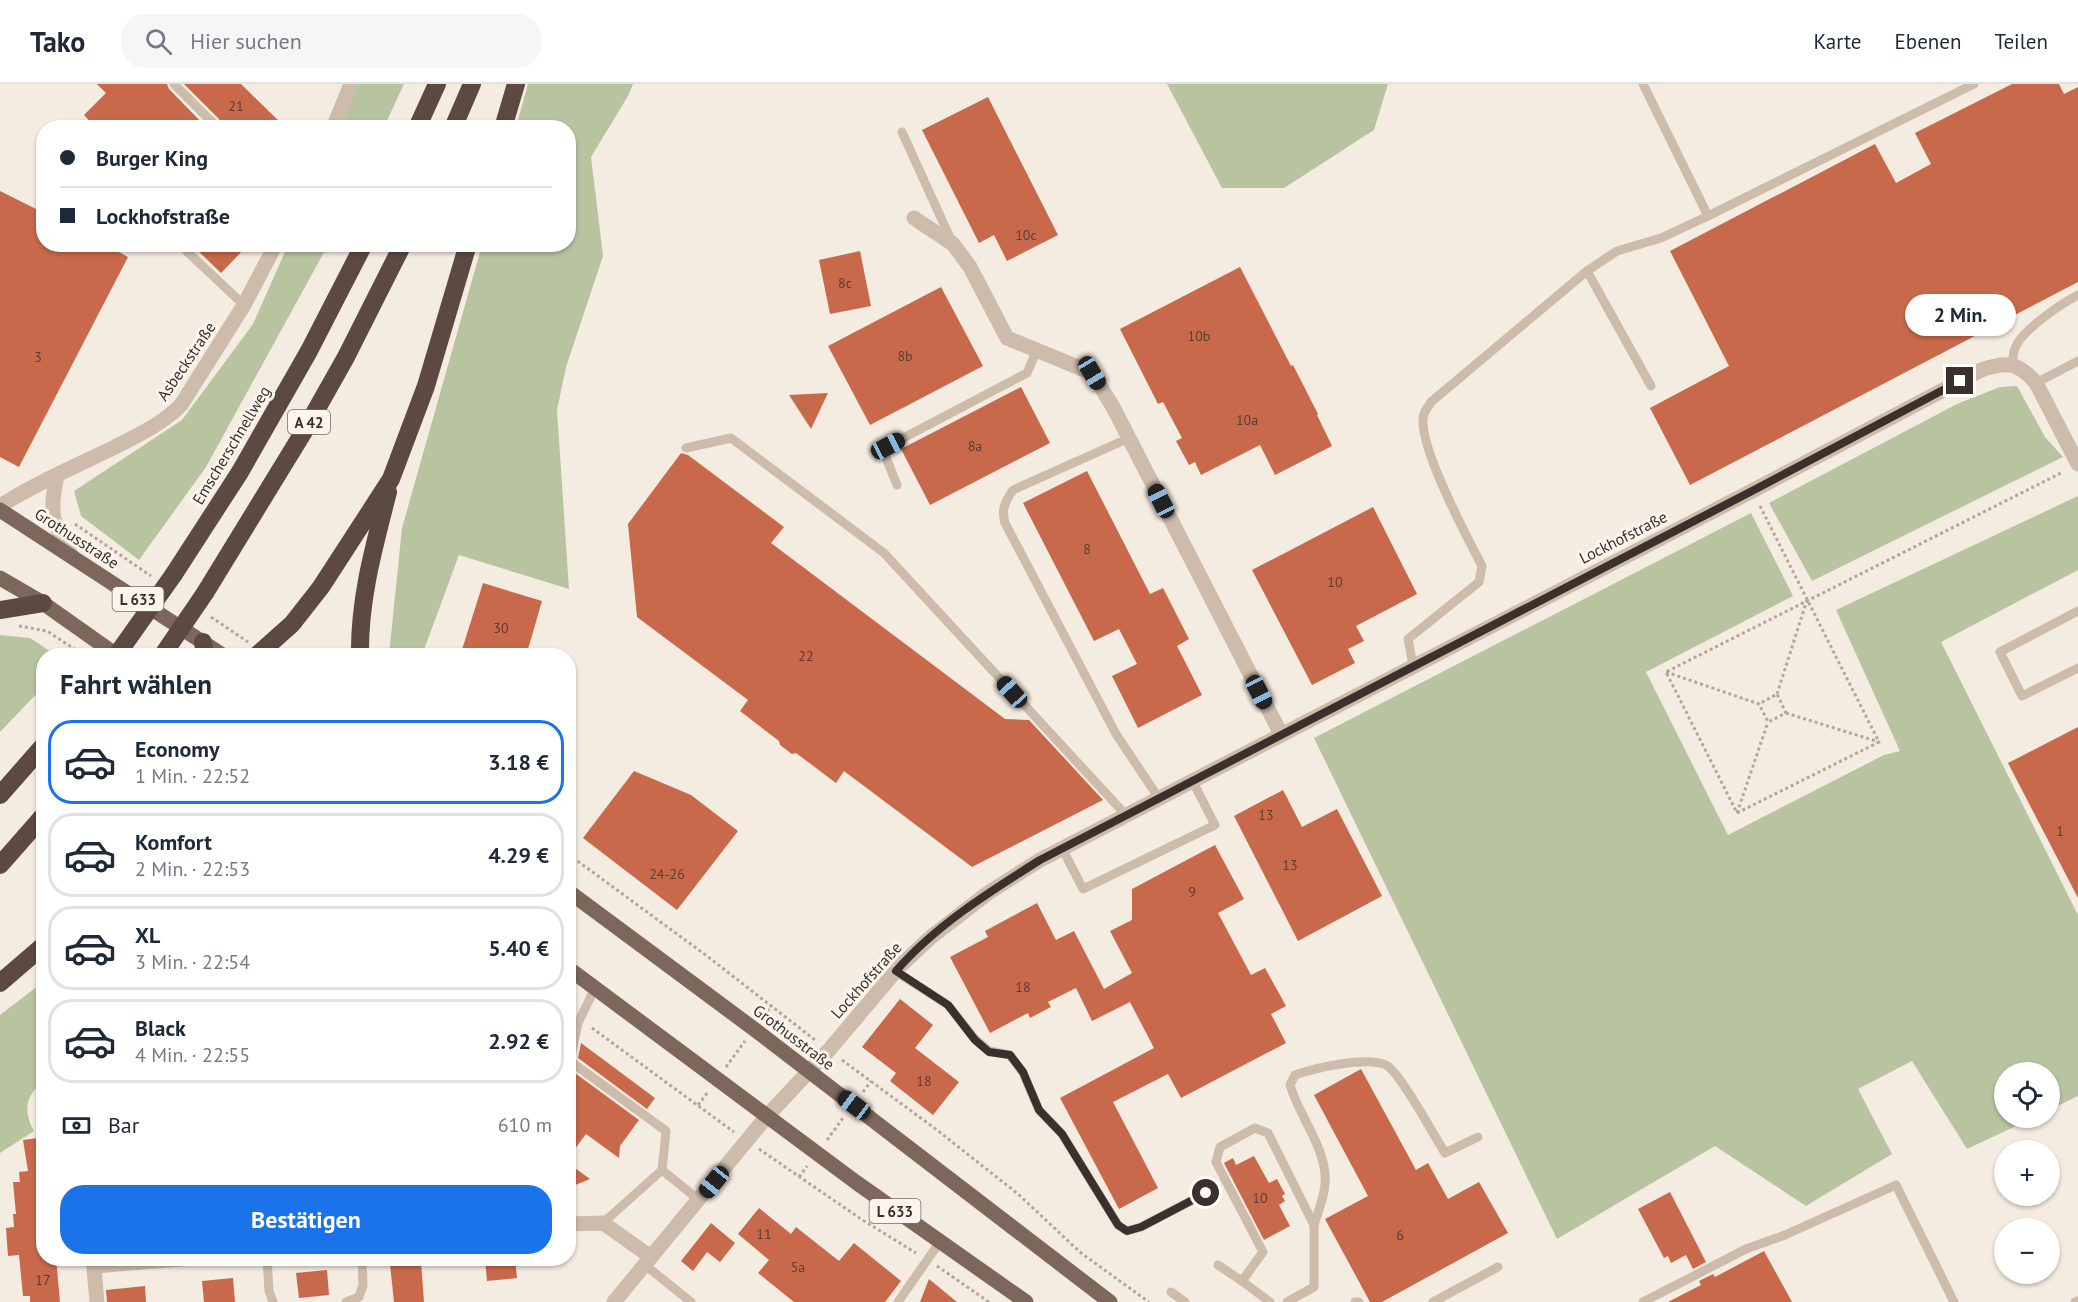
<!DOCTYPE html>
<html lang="de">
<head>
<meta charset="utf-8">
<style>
	:root { --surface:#fff; --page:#f6f6f7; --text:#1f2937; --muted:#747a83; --line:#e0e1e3; --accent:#1a73e8 }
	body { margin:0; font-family:"PT Sans",sans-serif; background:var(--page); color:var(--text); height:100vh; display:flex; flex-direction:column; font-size:22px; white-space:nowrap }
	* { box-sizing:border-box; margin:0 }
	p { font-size:20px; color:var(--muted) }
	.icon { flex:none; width:33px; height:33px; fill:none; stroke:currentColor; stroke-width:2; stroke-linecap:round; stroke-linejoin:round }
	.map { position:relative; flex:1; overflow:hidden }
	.drawer { position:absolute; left:36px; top:564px; width:540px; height:618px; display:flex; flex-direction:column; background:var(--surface); border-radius:24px; box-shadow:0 2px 4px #0004 }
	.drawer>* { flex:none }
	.guide { position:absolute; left:36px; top:36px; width:540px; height:132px; border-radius:24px; box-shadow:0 2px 4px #0004; display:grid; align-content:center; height:132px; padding:0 24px; background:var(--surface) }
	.buttons { position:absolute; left:1994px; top:978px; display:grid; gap:12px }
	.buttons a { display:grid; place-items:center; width:66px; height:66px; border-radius:50%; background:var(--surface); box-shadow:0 2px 4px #0004; font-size:30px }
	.end { position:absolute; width:27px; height:27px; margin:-14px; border:8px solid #3b302b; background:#fff; box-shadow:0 0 0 3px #fff }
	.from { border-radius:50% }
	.bubble { position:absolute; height:42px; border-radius:21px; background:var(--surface); box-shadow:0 2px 4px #0004; font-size:20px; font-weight:700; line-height:42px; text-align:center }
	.car { position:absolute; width:18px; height:36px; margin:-18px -9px; border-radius:8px; box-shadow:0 0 4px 2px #0007; background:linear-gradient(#222 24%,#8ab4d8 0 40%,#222 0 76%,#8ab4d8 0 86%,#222 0) }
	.guide b { display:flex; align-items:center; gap:21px; height:57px; font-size:22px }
	.guide b+b { border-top:2px solid var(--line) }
	.guide i { width:15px; height:15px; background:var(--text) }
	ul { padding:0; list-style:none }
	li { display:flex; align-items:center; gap:18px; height:84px; margin:0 12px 9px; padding:0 12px; border:3px solid var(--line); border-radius:24px }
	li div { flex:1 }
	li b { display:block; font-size:22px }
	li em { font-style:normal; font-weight:700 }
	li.active { border-color:var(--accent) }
	li>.icon { width:54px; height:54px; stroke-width:1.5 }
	h2 { padding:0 24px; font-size:27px; line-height:72px }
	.pay { display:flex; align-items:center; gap:15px; height:66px; padding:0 24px; font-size:22px }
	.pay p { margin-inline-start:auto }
	.action { display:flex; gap:12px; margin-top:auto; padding:12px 24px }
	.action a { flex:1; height:69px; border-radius:24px; background:var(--accent); color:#fff; font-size:24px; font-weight:700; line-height:69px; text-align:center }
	header { display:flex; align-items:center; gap:36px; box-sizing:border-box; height:84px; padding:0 30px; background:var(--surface); border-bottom:2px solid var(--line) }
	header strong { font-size:28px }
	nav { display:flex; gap:33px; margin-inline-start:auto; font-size:21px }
	.search { width:420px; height:54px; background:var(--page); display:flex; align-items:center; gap:15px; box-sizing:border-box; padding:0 21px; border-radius:24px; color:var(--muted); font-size:22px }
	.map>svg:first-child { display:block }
	.green { fill:#b8c4a0 }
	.building { fill:#c8694b }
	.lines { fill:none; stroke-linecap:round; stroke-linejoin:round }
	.path { stroke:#b9a596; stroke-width:3; stroke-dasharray:3 3; stroke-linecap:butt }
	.service { stroke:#cdbbac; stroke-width:9 }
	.minor { stroke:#cdbbac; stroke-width:15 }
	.primary { stroke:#7d675c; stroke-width:15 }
	.motorway { stroke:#5c4a42; stroke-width:18 }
	.motorway-bridge { stroke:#5c4a42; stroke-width:18 }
	.route { stroke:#3b302b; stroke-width:8 }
	.labels { text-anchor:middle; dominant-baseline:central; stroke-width:6; stroke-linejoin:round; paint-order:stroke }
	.number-label { font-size:14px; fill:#5e3e33 }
	.shield { fill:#fbf5ee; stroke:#756b66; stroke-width:1.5 }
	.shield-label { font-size:15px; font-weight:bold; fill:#3b302b }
	.street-label { font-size:16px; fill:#3b302b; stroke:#fbf5ee }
</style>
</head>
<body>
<header>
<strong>Tako</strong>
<div class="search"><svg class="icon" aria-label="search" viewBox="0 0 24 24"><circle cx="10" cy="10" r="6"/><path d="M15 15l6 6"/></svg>Hier suchen</div>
<nav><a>Karte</a><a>Ebenen</a><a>Teilen</a></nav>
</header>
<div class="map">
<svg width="2078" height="1218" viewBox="0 0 2078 1218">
	<rect width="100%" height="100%" fill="#f4ebe1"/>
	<g class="green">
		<path d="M358 0H404L384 43 339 44Z"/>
		<path d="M528 0H633L628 12 591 73 603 172 566 283 557 326 569 505 459 471 422 571H389L402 444 482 161 568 160V44L516 43Z"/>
		<path d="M1167 0H1388L1374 46 1284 104H1222Z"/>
		<path d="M288 161H328L206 383 139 476 81 432 74 407 182 336 253 240Z"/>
		<path d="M2017 302 2045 353 2063 373 1812 497 1769 419 1957 320 2000 303Z"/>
		<path d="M2078 412V486L1941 558 2078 831V1012L2049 1026V988H2004V1034H2033L1967 1065 1912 977 1858 1005 1892 1070 1806 1122 1715 1062 1557 1155 1314 654 1751 429 1793 512 1646 588 1728 751 1884 671 1900 667 1836 526Z"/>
		<path d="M0 551 30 554 56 571 44 572 43 603 0 648Z"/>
		<path d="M43 898V998C25 1012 23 1027 34 1047L0 1069V931Z"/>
	</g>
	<g class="building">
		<path d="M97 0H167L169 5 207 44H96L84 31 106 9Z"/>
		<path d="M184 0H241L286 44H221L219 35Z"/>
		<path d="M2012 0H2059L2064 10 2078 3V198L1690 401 1650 324 1729 282 1670 167 1875 60 1896 99 1931 80 1915 49Z"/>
		<path d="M988 13 1058 151 1007 177 994 151 979 159 922 46Z"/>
		<path d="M0 107 44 129V160H104L128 173 19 383 0 373Z"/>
		<path d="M191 160H249L221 189Z"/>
		<path d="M860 167 871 222 830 230 819 176Z"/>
		<path d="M1240 183 1291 282 1293 281 1318 330 1317 331 1332 362 1275 391 1260 361 1201 391 1195 378 1189 381 1176 357 1182 354 1163 318 1158 320 1120 245Z"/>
		<path d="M941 203 983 282 870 341 828 262Z"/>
		<path d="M1021 303 1050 359 930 421 901 365Z"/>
		<path d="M828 309 811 345 789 311Z"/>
		<path d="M681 369 688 371 784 443 771 459 1005 635 1029 636 1103 716 972 783 844 687 836 699 796 669 792 670 780 661 779 657 740 627 748 616 637 533 628 440Z"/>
		<path d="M1087 387 1150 510 1163 504 1189 555 1177 562 1202 611 1138 644 1112 592 1137 580 1119 545 1094 557 1023 419Z"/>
		<path d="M1373 423 1417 510 1356 542 1364 557 1348 565 1355 579 1312 601 1252 486Z"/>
		<path d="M483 499 542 517 526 572H460Z"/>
		<path d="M2078 643V814L2008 679Z"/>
		<path d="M634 687 691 711 738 747 677 826 583 754Z"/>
		<path d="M1283 706 1302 743 1337 725 1382 812 1298 857 1234 732Z"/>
		<path d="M1215 761 1244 815 1218 829 1251 891 1265 884 1286 922 1271 930 1286 959 1181 1014 1168 990 1113 1018 1158 1104 1119 1125 1060 1014 1154 964 1130 918 1092 937 1076 904 1048 918 1051 923 1030 934 1028 929 990 949 950 873 988 853 985 847 1037 819 1056 856 1074 847 1104 905 1132 889 1110 847 1132 836V805Z"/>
		<path d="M900 915 933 941 915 964 959 998 933 1031 890 997 896 989 862 963Z"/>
		<path d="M581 959 655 1014 647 1025 578 974Z"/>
		<path d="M568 984 639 1036 620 1062 619 1074 586 1050 568 1074Z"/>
		<path d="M1361 985 1416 1086 1428 1079 1448 1115 1479 1098 1508 1149 1382 1218H1370L1325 1135 1368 1112 1314 1011Z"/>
		<path d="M38 1054 39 1061H44V1174H56L60 1218H30V1212H23L19 1171 8 1172 6 1144 14 1143 13 1130H16L13 1098H20L19 1088 28 1087 23 1056Z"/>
		<path d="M1254 1072 1269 1099 1277 1095 1285 1110 1282 1112 1285 1117 1279 1121 1290 1142 1264 1156 1224 1079 1233 1074 1236 1081Z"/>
		<path d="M568 1079 590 1095 568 1104Z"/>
		<path d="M1670 1108 1706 1178 1693 1185 1686 1171 1671 1179 1668 1172 1664 1174 1638 1125Z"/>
		<path d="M759 1124 791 1150 796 1143 839 1177 854 1159 901 1197 885 1218H794L758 1189 769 1176 738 1150Z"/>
		<path d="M711 1139 735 1159 720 1178 707 1168 693 1187 681 1177Z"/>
		<path d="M1764 1167 1792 1218H1668L1701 1201 1699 1197 1713 1190 1715 1193Z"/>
		<path d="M485 1174H515L517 1194 487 1197Z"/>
		<path d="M421 1178 424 1218H394L390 1180Z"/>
		<path d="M327 1186 329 1211 299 1214 296 1189Z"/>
		<path d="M233 1194 235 1218H204L202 1197Z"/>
		<path d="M929 1195 957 1218H920Z"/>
		<path d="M145 1202 146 1218H107L106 1206Z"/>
	</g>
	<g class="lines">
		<g class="path">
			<path d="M1760 422 1879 658 1737 729 1666 588 2063 388"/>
			<path d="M75 440 151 492"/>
			<path d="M211 533 248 558"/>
			<path d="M19 542 47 547 85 572"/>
			<path d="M1666 588 1759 620 1768 638 1786 629 1777 610 1759 620"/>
			<path d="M1777 610 1807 516"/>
			<path d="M1786 629 1879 658"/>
			<path d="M1737 729 1768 638"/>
			<path d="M568 770 707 872 815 956"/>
			<path d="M764 932 771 922"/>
			<path d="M592 944 734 1048"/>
			<path d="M842 976 937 1046 1018 1110 1081 1169 1149 1218"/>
			<path d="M726 983 745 957"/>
			<path d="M863 1008 871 997"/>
			<path d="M698 1021 708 1008"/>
			<path d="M827 1056 843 1034"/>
			<path d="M759 1065 861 1135 916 1169"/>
			<path d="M799 1093 807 1082"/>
			<path d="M937 1182 989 1218"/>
		</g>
		<g class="service">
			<path d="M174 0 214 40V44"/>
			<path d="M902 48 952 158"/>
			<path d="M1708 132 1974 0"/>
			<path d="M179 160 244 221"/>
			<path d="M1587 187 1651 302"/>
			<path d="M2012 281C2013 275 2013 267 2016 262 2023 246 2062 219 2078 211"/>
			<path d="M2036 299 2078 277"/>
			<path d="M1129 354 1013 406C1005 418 1001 425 1005 439L1116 650 1158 713"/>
			<path d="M686 364 731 354 884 469 1125 730"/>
			<path d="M897 401 885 371 888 362 1027 289 1037 266"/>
			<path d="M2078 527 2000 568 2022 612 2078 584"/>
			<path d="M1413 581 1408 555 1479 498 1482 482C1468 455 1415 357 1424 330 1425 326 1429 322 1431 318L1587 187 1617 167 1661 154 1708 132 1643 0"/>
			<path d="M1062 764 1083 805 1215 741 1192 696"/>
			<path d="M895 887 948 921 975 955 989 967 1010 971 1023 989 1039 1026 1062 1050 1118 1141 1127 1147 1141 1143 1206 1109"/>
			<path d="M595 904 578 939 570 977 666 1047 662 1086 699 1116"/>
			<path d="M603 1139 662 1086"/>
			<path d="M1314 1141C1319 1125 1327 1106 1325 1089 1321 1057 1299 1031 1290 1001L1295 991C1315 984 1367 972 1386 981 1400 988 1434 1052 1445 1069L1478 1053"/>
			<path d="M267 1174 269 1207 273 1218"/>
			<path d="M645 1181 691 1218"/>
			<path d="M1218 1181 1242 1197 1263 1168 1216 1078 1220 1063 1255 1044 1268 1049 1314 1141V1203L1287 1218"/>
			<path d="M1242 1197 1270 1218"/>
			<path d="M1171 1208 1185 1218"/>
			<path d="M346 1218 359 1213 363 1201 362 1174"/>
			<path d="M898 1218 939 1159"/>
			<path d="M1355 1218H1359"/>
			<path d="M1433 1218 1498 1183"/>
			<path d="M1643 1218 1746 1165 1785 1151 1896 1101 1954 1218"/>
			<path d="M2075 1218 2077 1217"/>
		</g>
		<g class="minor">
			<path d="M333 44 351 0"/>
			<path d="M914 134 953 160 970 183 1007 254 1092 289 1113 323 1281 650"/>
			<path d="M57 392C48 432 53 438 72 473"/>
			<path d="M0 422C36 399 76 382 115 363 138 351 162 340 181 321L244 221 276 160"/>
			<path d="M568 1140 603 1139 651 1173"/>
			<path d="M93 1174 97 1218"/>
			<path d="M94 1182 193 1174"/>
			<path d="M614 1218 767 1032 829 966 900 882 931 853 988 809 1040 776 1752 407 1981 286C2007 277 2018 278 2036 299L2078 380"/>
		</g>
		<g class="primary">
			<path d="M0 426 224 572"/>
			<path d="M0 494 43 519 118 572"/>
			<path d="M568 807 754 945 1110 1218"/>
			<path d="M568 884 857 1099 1026 1218"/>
		</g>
		<g class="motorway">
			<path d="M417 44 437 0"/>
			<path d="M453 44 472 0"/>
			<path d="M503 44 516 0"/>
			<path d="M174 490 240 388 309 267 364 160"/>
			<path d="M205 509 306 344 346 273 403 160"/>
			<path d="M0 526 43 519"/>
			<path d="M203 558 205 572"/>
			<path d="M256 572 292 540 321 503 391 395 426 302 468 160"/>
			<path d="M360 572C359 515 374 463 388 408"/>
			<path d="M0 711 44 661"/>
			<path d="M0 781 44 731"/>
			<path d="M0 899 44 861"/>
		</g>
		<g class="motorway-bridge">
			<path d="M116 572 174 490"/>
			<path d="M162 572 205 509"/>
		</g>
	</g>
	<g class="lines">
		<path class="route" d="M1206 1109 1141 1143 1127 1147 1118 1141 1062 1050 1039 1026 1023 988 1010 971 989 968 975 956 948 921 896 887C935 842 989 808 1040 776L1752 407 1960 297"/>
	</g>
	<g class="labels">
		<g class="number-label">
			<text x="236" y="22">21</text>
			<text x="1026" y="151">10c</text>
			<text x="845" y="199">8c</text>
			<text x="1199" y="252">10b</text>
			<text x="905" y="272">8b</text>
			<text x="38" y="273">3</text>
			<text x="1247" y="336">10a</text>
			<text x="975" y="362">8a</text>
			<text x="1087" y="465">8</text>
			<text x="1335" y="498">10</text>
			<text x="501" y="544">30</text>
			<text x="806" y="572">22</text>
			<text x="1266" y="731">13</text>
			<text x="2060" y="747">1</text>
			<text x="1290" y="781">13</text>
			<text x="667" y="790">24-26</text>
			<text x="1192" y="808">9</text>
			<text x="1023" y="903">18</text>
			<text x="924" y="997">18</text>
			<text x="1260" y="1114">10</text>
			<text x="764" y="1150">11</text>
			<text x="1400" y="1151">6</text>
			<text x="798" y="1183">5a</text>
			<text x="43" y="1196">17</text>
		</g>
		<g class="shield">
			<rect x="288" y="326" width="42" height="24" rx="4.5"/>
			<rect x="112.5" y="503" width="51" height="24" rx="4.5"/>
			<rect x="869.5" y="1115" width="51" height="24" rx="4.5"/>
		</g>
		<g class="shield-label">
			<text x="309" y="338">A 42</text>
			<text x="138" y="515">L 633</text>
			<text x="895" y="1127">L 633</text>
		</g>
		<g class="street-label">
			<text transform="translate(186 277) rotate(-56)">Asbeckstraße</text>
			<text transform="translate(231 361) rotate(-59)">Emscherschnellweg</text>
			<text transform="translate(1623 453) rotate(-27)">Lockhofstraße</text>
			<text transform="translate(77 454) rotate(33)">Grothusstraße</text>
			<text transform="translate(866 896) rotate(-48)">Lockhofstraße</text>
			<text transform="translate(794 953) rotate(37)">Grothusstraße</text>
		</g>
	</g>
</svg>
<div class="buttons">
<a><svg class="icon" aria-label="locate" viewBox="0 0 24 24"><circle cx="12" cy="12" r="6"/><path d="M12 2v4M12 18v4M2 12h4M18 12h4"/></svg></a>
<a>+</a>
<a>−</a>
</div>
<i class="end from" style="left:1206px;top:1109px"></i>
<i class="end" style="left:1960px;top:297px"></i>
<div class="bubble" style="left:1905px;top:210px;width:111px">2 Min.</div>
<i class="car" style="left:1092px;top:289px;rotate:149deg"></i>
<i class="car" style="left:888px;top:362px;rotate:62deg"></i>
<i class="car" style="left:1161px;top:417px;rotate:333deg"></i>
<i class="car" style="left:1012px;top:608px;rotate:318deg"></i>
<i class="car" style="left:1259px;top:608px;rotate:153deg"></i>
<i class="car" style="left:854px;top:1021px;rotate:307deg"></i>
<i class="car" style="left:714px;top:1098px;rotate:219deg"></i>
<div class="guide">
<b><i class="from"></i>Burger King</b>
<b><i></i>Lockhofstraße</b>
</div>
<section class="drawer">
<h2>Fahrt wählen</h2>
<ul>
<li class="active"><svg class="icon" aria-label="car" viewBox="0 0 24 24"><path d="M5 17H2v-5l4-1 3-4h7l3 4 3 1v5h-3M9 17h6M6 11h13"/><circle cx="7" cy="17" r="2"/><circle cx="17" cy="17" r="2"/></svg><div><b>Economy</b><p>1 Min. · 22:52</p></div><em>3.18 €</em></li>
<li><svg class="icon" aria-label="car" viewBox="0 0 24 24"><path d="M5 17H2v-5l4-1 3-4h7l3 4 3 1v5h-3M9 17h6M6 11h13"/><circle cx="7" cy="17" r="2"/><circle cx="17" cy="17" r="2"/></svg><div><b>Komfort</b><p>2 Min. · 22:53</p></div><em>4.29 €</em></li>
<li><svg class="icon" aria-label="car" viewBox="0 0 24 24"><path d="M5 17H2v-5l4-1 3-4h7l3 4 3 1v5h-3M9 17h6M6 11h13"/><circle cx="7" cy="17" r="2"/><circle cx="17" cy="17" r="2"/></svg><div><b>XL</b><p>3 Min. · 22:54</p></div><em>5.40 €</em></li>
<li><svg class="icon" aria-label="car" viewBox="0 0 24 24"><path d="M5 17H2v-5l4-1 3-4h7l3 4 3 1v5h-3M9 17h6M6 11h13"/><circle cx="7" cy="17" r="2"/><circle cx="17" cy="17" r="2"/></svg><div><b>Black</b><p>4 Min. · 22:55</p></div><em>2.92 €</em></li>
</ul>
<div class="pay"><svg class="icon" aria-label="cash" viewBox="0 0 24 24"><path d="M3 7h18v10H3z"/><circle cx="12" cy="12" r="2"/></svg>Bar<p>610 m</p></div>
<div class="action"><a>Bestätigen</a></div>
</section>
</div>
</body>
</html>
